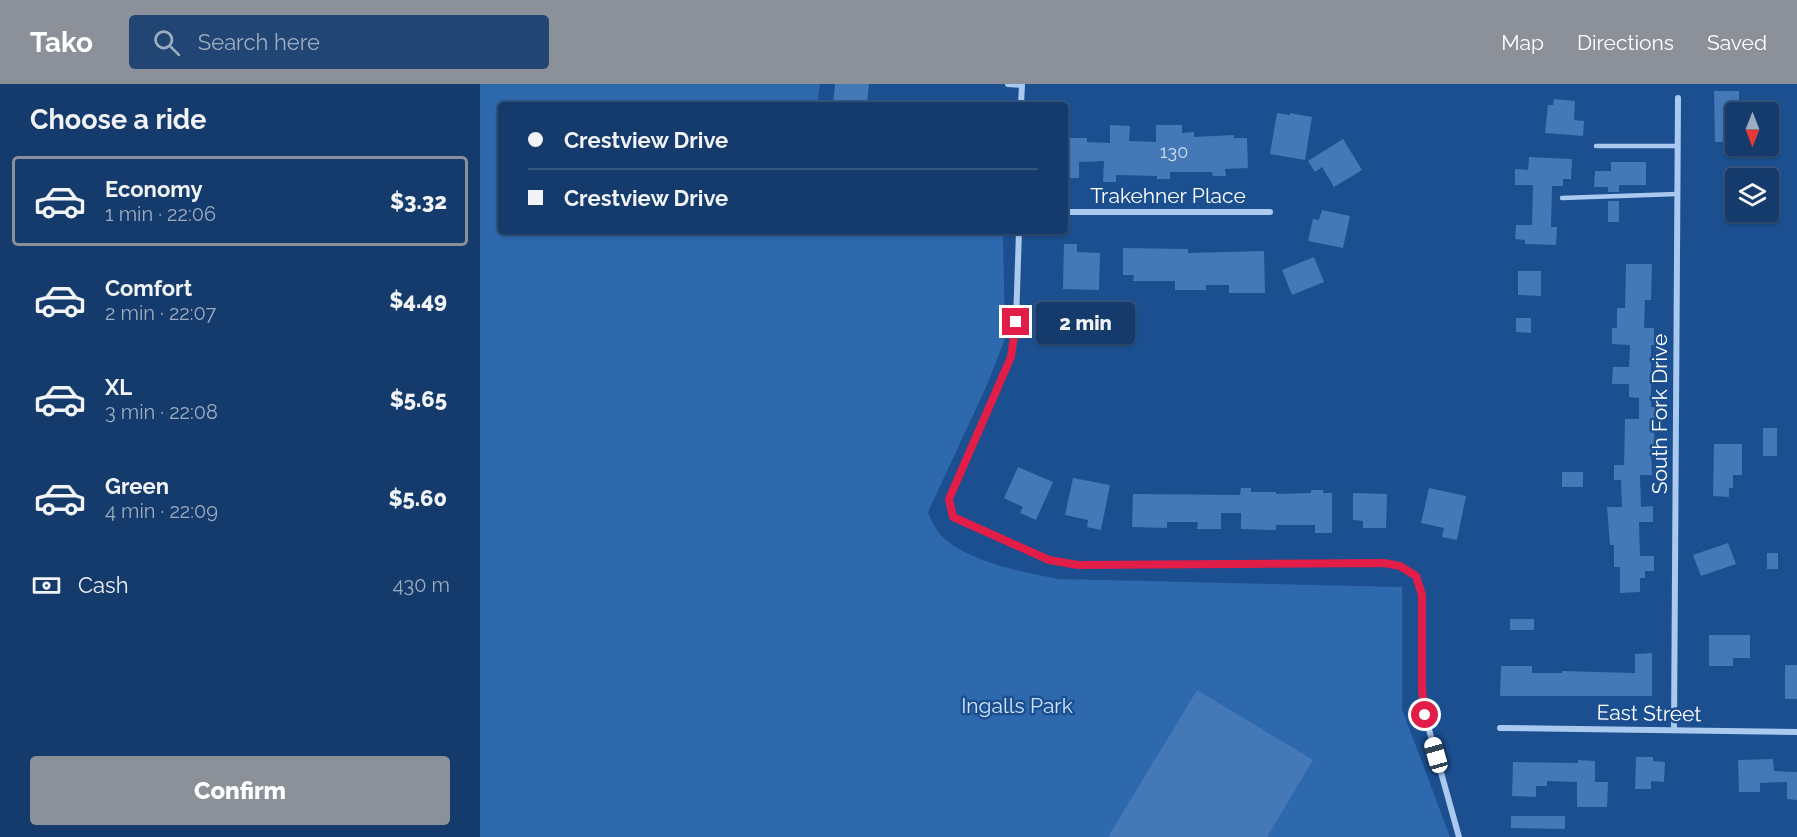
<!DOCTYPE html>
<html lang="en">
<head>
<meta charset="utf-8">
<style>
	:root { --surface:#143b6b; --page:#214673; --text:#f1f3f6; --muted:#9dadc1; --line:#33557e; --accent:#8c9099 }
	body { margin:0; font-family:Raleway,sans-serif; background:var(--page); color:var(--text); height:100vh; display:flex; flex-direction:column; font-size:22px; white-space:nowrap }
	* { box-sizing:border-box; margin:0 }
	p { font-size:20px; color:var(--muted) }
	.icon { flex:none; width:33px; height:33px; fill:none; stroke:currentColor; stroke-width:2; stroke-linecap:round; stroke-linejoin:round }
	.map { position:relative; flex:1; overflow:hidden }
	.side { display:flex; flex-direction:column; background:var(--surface); width:480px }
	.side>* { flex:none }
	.top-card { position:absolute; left:18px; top:18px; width:570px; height:132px; border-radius:6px; box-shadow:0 2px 4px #0004,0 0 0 2px var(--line); display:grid; align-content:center; height:132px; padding:0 30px; background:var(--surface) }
	.needle { width:39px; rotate:180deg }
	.tools { position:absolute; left:1245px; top:18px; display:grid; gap:12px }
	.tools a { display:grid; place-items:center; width:54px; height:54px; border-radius:6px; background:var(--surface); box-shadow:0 2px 4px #0004,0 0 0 2px var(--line); font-size:30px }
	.end { position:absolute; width:27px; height:27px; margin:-14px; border:8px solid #e11d48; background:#fff; box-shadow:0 0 0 3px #fff }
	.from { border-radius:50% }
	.bubble { position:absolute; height:42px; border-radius:6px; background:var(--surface); box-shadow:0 2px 4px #0004,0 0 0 2px var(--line); font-size:20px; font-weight:800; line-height:42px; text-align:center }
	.car { position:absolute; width:18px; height:36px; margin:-18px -9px; border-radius:8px; box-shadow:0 0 4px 2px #0007; background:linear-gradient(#fff 24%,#345 0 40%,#fff 0 76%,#345 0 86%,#fff 0) }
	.top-card b { display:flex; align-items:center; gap:21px; height:57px; font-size:22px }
	.top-card b+b { border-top:2px solid var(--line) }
	.top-card i { width:15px; height:15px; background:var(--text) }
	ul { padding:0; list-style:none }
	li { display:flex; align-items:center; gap:18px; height:90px; margin:0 12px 9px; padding:0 18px; border:3px solid transparent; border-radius:6px }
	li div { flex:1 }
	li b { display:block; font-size:22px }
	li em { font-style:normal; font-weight:800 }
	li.on { border-color:var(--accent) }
	li>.icon { width:54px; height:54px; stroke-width:1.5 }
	h2 { padding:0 30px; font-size:27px; line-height:72px }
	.pay { display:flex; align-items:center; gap:15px; height:66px; padding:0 30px; font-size:22px }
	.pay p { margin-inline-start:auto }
	.button { display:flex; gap:12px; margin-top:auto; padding:12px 30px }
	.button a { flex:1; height:69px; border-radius:6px; background:var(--accent); color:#fff; font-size:24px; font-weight:800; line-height:69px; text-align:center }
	header { display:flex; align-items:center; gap:36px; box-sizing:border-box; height:84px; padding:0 30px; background:var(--accent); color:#fff }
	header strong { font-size:28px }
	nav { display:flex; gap:33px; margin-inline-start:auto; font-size:21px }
	.search { width:420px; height:54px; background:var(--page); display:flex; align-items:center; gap:15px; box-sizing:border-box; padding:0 21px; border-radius:6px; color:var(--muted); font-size:22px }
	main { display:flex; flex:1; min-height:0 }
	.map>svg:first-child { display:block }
	.green { fill:#2e69ad }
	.building { fill:#4478b7 }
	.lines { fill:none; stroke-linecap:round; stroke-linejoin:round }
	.lane { stroke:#a9c9ee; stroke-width:4.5 }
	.street { stroke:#a9c9ee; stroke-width:6 }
	.route { stroke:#e11d48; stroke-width:8 }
	.labels { text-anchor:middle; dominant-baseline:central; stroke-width:5; stroke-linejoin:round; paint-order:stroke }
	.number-label { font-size:18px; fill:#d0dded }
	.street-label { font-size:21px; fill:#fff; stroke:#1b4f8f }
	.park-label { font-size:21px; fill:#cfe3fa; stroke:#1b4f8f }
</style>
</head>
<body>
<header>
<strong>Tako</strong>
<div class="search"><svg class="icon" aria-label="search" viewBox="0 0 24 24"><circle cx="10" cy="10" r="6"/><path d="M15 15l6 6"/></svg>Search here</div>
<nav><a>Map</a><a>Directions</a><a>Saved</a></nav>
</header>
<main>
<section class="side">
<h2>Choose a ride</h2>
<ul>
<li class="on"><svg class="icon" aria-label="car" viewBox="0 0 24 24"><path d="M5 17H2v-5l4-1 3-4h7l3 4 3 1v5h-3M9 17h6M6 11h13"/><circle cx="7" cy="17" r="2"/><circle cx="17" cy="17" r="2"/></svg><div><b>Economy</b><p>1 min · 22:06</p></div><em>$3.32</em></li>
<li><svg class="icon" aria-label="car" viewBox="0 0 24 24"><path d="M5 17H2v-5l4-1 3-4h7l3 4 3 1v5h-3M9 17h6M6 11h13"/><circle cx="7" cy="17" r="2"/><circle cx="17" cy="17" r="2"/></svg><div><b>Comfort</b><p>2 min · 22:07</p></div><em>$4.49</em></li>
<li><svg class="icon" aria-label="car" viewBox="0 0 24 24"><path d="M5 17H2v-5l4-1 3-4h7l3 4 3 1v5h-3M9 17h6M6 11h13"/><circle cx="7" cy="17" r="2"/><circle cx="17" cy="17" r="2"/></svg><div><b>XL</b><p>3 min · 22:08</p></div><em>$5.65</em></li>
<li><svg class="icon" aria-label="car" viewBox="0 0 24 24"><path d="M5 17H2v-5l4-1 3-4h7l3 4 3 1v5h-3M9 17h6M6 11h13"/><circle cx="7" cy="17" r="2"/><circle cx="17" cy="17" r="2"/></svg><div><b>Green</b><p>4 min · 22:09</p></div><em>$5.60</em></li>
</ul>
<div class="pay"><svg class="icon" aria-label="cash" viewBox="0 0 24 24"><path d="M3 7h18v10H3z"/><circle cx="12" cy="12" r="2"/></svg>Cash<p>430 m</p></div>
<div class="button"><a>Confirm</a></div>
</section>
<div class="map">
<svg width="1317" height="753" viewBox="0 0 1317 753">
	<rect width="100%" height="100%" fill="#1b4f8f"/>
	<path class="green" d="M0 0H340L337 21H21V147H523L525 255 507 301 448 428C451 435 454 443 459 449 483 477 545 489 580 495L922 503V625L970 753H0Z"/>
	<g class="building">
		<path d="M355 0H389L387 21H353Z"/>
		<path d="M1234 7H1259V16H1268V28H1256V58H1235Z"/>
		<path d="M1074 15 1095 17 1094 36 1104 37 1103 52 1065 49 1068 21H1073Z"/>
		<path d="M797 29 810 31V29L832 33 825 76 790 70Z"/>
		<path d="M630 41 650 42 649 57 676 58V41H702V49L714 48V53L754 51V54H767L768 84 745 85 746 92H733L732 88H690V95H677V92L636 91V98H623L624 77 599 78V94H585V54H607V58L630 59Z"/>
		<path d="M863 55 882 86 854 103 842 83 835 88 828 77Z"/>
		<path d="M1049 73 1092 75 1091 95H1083V102H1072L1071 143H1077L1076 161 1045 160V156L1035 155 1036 141H1052L1053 101H1035V85L1048 86Z"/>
		<path d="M1131 78H1166V101H1139V108H1128V103H1114L1115 87H1131Z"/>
		<rect x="1128" y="117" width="11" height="21"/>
		<path d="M842 126 870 132 863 164 828 157 833 135 839 136Z"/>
		<path d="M584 160H597V168L620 169 619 206 583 205Z"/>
		<path d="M643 164 708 165V169L784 167 785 209H749V201H726V206H695V197H653L654 191H643Z"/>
		<path d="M834 173 844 198 812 211 802 186Z"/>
		<path d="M1146 180H1172L1171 216H1165L1164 244H1174V261H1171V323H1175L1174 367H1171L1172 391H1160L1161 423 1173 422V438H1159L1160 472H1174V487H1165V494H1160V508L1140 509V483H1134V461H1130L1127 423H1142L1141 396H1134V381H1144L1145 335H1159V314L1149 313V300H1132L1133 283H1149L1150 261 1132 260V244H1137V224H1145Z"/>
		<path d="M1038 187H1061V212L1038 211Z"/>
		<path d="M1036 234H1051V249L1036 248Z"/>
		<rect x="1283" y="344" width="14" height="28"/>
		<path d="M1234 360H1262V391H1253V404H1249V413L1233 412Z"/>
		<path d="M538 383 573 398 556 436 540 429 543 423 524 414Z"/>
		<rect x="1082" y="388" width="21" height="15"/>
		<path d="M593 394 630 401 621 446 607 443 608 436 585 431Z"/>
		<path d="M761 404H771V408H796V410L831 409V406H843V409H852V449H835V441H796V446L761 445V429H741V445H717L718 438H687V444L652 443 653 410 760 411Z"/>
		<path d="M949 404 986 412 977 456 962 453 964 444 941 439Z"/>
		<path d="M873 409 907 410 906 444H883V437L873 436Z"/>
		<path d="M1248 459 1256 480 1221 492 1213 471Z"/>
		<rect x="1287" y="469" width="11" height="16"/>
		<rect x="1030" y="535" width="24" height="11"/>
		<path d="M1229 551H1270V574H1253V582H1229Z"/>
		<path d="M1172 569V612H1020L1021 582H1052V589H1082V587L1155 589V570Z"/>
		<rect x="1305" y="581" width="12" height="34"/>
		<path d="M717 606 833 676 787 753H628Z"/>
		<path d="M1156 673H1173V677L1185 678 1184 698 1171 697V705H1155Z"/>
		<path d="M1293 675 1294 687 1317 688V716L1307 715V698L1280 699V708H1259L1258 676Z"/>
		<path d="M1098 676 1115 677V698H1128L1127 723H1097V698L1067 697V702H1056V713L1032 712 1033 678 1098 679Z"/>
		<path d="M1031 732H1085V745L1031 744Z"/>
	</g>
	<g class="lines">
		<g class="lane">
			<path d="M1116 62H1198"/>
			<path d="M1082 114 1197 110"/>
		</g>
		<g class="street">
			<path d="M528 0 542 1"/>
			<path d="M541 21 542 0"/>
			<path d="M585 128H790"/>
			<path d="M539 147 536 238 531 273 469 415 473 433 569 476 598 481 904 479 920 482 936 492 942 511V606L945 631 979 753"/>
			<path d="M1020 644 1317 648"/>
			<path d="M1194 646 1198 14"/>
		</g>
	</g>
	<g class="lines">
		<path class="route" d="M536 238 531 273 469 415 473 433 569 476 598 481 904 479 920 482 936 492 942 511V606L945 631"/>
	</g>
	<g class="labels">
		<g class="number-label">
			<text x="694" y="67">130</text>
		</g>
		<g class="street-label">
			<text x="688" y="111">Trakehner Place</text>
			<text transform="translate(1179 330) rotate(-90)">South Fork Drive</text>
			<text transform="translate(1169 629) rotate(1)">East Street</text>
		</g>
		<g class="park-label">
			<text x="537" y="621">Ingalls Park</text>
		</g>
	</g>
</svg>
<div class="tools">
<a><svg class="needle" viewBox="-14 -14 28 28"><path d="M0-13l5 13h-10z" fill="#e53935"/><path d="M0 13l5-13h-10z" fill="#9dadc1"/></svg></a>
<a><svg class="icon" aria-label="layers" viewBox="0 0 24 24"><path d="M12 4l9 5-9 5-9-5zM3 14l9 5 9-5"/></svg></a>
</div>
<i class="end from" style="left:945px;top:631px"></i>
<i class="end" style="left:536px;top:238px"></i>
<div class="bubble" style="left:556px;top:218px;width:99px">2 min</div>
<i class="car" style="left:956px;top:671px;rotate:344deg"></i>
<div class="top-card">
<b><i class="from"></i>Crestview Drive</b>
<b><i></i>Crestview Drive</b>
</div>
</div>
</main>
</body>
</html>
